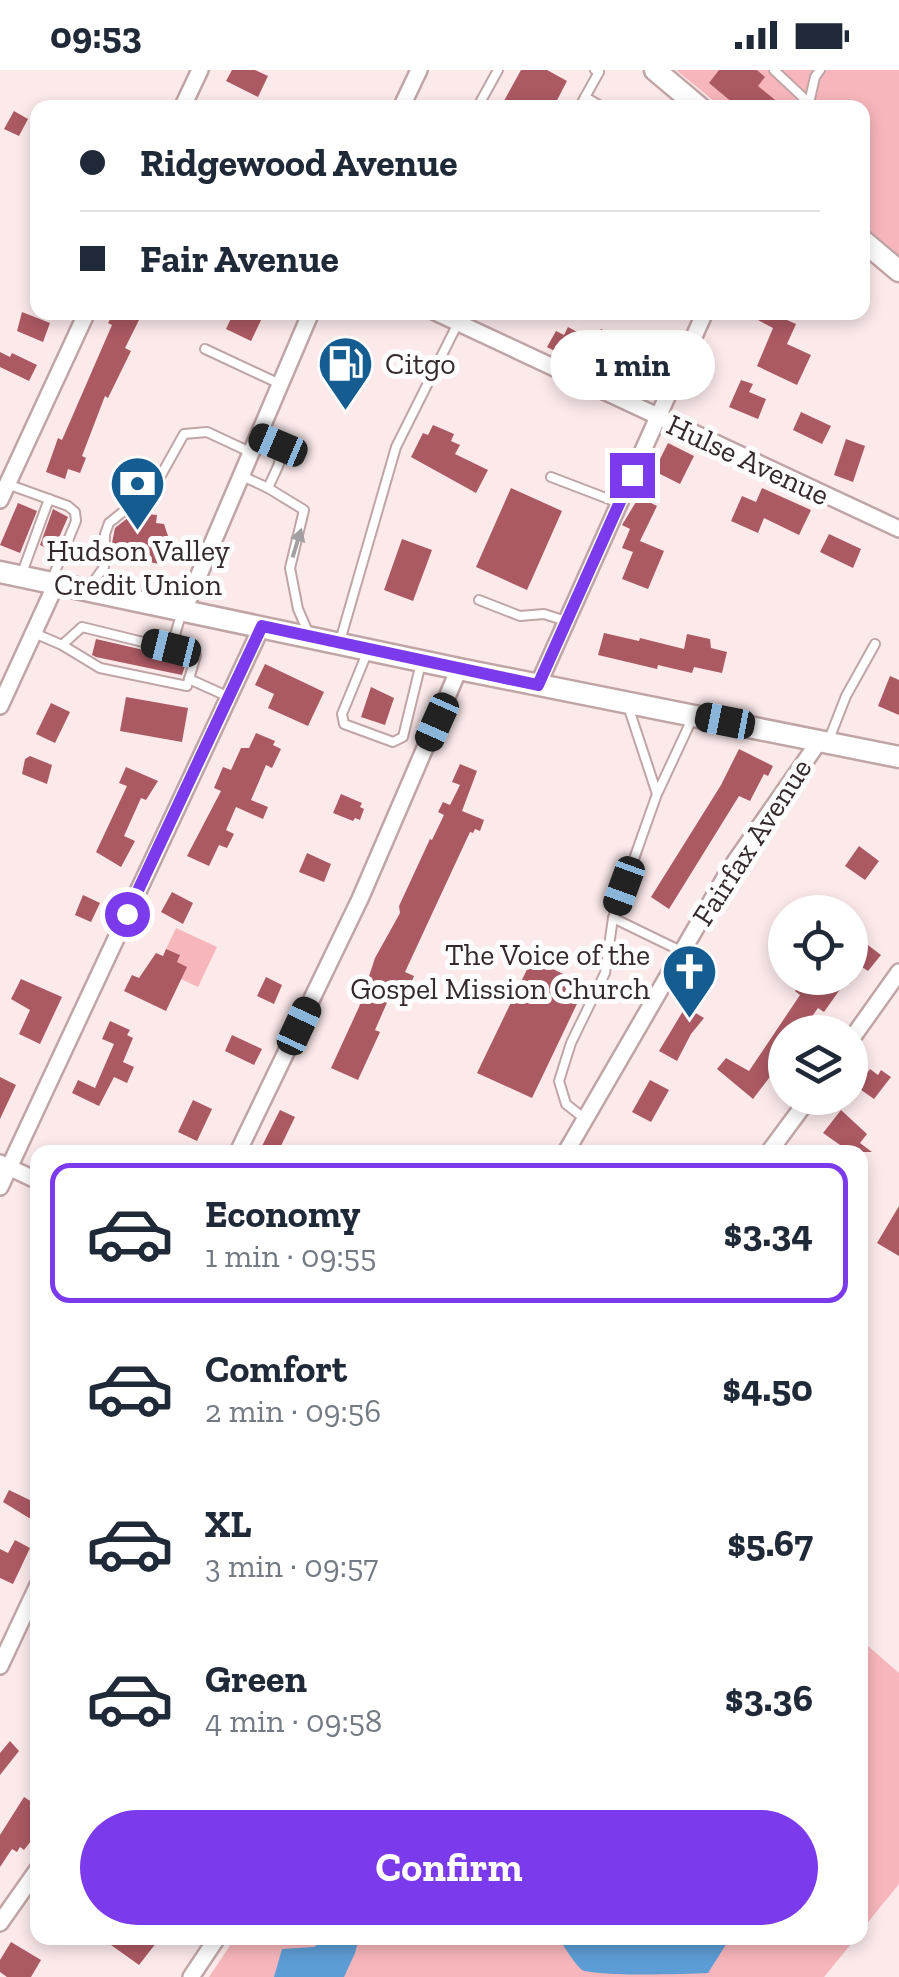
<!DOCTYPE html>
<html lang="en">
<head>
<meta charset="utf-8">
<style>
	:root { --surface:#fff; --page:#f6f6f7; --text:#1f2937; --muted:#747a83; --line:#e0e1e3; --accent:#7c3aed }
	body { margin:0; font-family:"Zilla Slab",serif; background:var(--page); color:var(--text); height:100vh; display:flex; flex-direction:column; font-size:38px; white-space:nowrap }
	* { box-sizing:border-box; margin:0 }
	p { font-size:32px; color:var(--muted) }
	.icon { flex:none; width:55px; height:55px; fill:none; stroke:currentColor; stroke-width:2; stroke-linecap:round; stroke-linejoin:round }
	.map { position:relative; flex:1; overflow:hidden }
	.drawer { position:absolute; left:30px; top:1075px; width:838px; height:800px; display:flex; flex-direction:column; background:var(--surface); border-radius:20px; box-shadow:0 5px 15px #0003 }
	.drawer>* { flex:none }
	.guide { position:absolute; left:30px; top:30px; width:840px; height:220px; border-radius:20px; box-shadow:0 5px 15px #0003; display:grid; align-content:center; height:220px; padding:0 50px; background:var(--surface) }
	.tools { position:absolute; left:768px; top:825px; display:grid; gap:20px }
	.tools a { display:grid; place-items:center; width:100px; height:100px; border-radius:50%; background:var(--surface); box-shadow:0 5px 15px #0003; font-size:50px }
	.end { position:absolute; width:45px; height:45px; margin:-22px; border:12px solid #7c3aed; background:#fff; box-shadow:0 0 0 5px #fff }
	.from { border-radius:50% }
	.bubble { position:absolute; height:70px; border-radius:35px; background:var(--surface); box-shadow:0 5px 15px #0003; font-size:32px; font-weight:800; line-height:70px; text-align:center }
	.car { position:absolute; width:30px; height:60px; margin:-30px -15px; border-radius:12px; box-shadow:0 0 8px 2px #0007; background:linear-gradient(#222 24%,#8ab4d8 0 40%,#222 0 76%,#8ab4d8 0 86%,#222 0) }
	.guide b { display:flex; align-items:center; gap:35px; height:95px; font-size:38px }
	.guide b+b { border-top:2px solid var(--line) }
	.guide i { width:25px; height:25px; background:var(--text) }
	ul { padding:18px 0 0; list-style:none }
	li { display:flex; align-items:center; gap:30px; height:140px; margin:0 20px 15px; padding:0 30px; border:5px solid transparent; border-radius:20px }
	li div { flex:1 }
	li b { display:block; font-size:38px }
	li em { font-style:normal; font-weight:800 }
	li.selected { border-color:var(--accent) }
	li>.icon { width:90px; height:90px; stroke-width:1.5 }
	.action { display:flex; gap:20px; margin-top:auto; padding:20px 50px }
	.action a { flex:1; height:115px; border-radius:60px; background:var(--accent); color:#fff; font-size:40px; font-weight:800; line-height:115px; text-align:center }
	.status { display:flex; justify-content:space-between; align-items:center; height:70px; padding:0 50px; background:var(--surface); direction:ltr }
	.status svg { height:28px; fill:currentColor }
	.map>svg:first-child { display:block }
	.green { fill:#f7b6bb }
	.water { fill:#5c9dd5 }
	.building { fill:#ab5963 }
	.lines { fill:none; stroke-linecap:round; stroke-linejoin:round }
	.lane-casing { stroke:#c0a5a6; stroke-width:12 }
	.street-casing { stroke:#c0a5a6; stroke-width:20 }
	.secondary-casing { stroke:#c0a5a6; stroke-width:25 }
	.lane { stroke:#fff; stroke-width:8 }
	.street { stroke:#fff; stroke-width:15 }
	.secondary { stroke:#fff; stroke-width:20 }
	.oneway { fill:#a49fa0 }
	.route { stroke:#7c3aed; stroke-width:12 }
	.labels { text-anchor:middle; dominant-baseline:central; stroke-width:10; stroke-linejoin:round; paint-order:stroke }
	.poi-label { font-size:30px; fill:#352a2b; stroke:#fcfcfc; text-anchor:start }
	.street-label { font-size:30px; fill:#352a2b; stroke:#fcfcfc }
</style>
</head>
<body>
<div class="status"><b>09:53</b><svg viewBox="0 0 49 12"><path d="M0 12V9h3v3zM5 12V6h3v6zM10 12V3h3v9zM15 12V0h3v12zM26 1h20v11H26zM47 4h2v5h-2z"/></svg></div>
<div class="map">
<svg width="899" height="1907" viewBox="0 0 899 1907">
	<rect width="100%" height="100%" fill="#fceaeb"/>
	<g class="green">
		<path d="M676 0H899V185L863 155 862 38 721 37Z"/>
		<path d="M176 858 217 877 198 917 181 909 177 892 179 885 166 879Z"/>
		<path d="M860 1569 899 1603V1814L860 1862Z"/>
		<path d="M235 1868H856L824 1907H209Z"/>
	</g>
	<g class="water">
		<path d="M328 1868H359L355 1883 344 1907H274L282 1879 314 1877Z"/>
		<path d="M558 1868H730L708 1903C680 1904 603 1907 582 1900 573 1892 565 1877 558 1868Z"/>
	</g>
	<g class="building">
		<path d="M232 0H255L268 6 258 27 226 11Z"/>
		<path d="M521 0H547L567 11 553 38H500Z"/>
		<path d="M719 0H757L765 7 758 16 785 38H739L709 13Z"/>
		<path d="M14 41 28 49 19 66 4 59Z"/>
		<path d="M22 242 50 253 43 272 17 261Z"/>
		<path d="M114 242H143L125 278 131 281 108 328 105 326 82 386 86 388 80 403 68 399 65 409 46 402 58 368 62 370 112 255 108 253Z"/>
		<path d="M234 242H265L251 271 226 259Z"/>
		<path d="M743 242H769L796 254 787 274 811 285 797 315 757 296 773 258Z"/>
		<path d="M568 257 579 263 566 287 547 277 556 261 564 265Z"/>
		<path d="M601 259 636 278 621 306 594 291 602 277 593 273Z"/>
		<path d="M0 282 10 287 12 283 37 295 29 311 0 297Z"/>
		<path d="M741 310 753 314 749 322 766 329 758 349 729 337Z"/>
		<path d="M801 342 831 356 822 374 793 360Z"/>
		<path d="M433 355 454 364 451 371 460 375 455 384 488 400 476 423 411 387 423 363 428 365Z"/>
		<path d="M846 369 865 376 853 412 834 405Z"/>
		<path d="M668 373 694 386 680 414 654 401Z"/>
		<path d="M511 418 562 441 527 520 476 497Z"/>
		<path d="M762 418 811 440 799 465 764 448 758 463 731 451 742 426 756 432Z"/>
		<path d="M639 427 657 436 640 471 664 481 648 519 622 509 633 482 622 478 630 459 622 455Z"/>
		<path d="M18 433 37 441 20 483 0 475Z"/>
		<path d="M144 435H148L147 444 157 445 156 453 164 454 169 469 165 495 123 487 124 482 117 480 118 474 112 473 115 458Z"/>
		<path d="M53 439 68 447 53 481 40 475Z"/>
		<path d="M829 464 861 479 853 498 820 482Z"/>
		<path d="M402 469 432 480 413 531 384 520Z"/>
		<path d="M604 563 639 571 640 568 684 579 687 564 710 569 711 578 727 582 722 603 694 597 692 603 658 595 657 599 598 585Z"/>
		<path d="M96 569 187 590 182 605 96 587 92 585Z"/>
		<path d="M265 594 324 622 308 656 268 638 274 624 255 615Z"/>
		<path d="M890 606 899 610V645L878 636Z"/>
		<path d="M371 617 394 628 385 655 361 647Z"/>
		<path d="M126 627 188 638 182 672 120 661Z"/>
		<path d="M51 633 70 642 55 673 36 664Z"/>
		<path d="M256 663 275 671 273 675 281 679 272 698 266 695 251 730 268 737 263 749 236 737 226 760 234 764 227 778 219 775 209 796 187 786 221 721 214 718 223 697 231 700 241 678H249Z"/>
		<path d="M739 679 773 696 768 706 764 704 750 731 739 726 669 839 651 827 721 715Z"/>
		<path d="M30 686 52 695 47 714 22 704 25 689Z"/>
		<path d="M460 694 477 701 462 741 484 750 480 761 475 759 473 763 470 762 405 902 414 906 406 925 393 919 375 960 380 962 358 1010 331 998 359 937 375 888 400 843 399 836 430 769 432 770 444 745 438 742 443 732 450 735 460 715 452 712Z"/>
		<path d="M126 697 158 711 146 730 141 728 124 766 135 771 121 797 96 782 127 716 119 713Z"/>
		<path d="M341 724 362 733 360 737 364 739 360 750 355 748 353 751 333 743Z"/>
		<path d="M859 776 879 791 865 810 845 796Z"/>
		<path d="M307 783 331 794 324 812 299 802Z"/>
		<path d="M172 822 193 833 183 854 161 842Z"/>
		<path d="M83 825 100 833 91 852 75 845Z"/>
		<path d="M856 866 881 885 868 901 862 897 850 914V874Z"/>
		<path d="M166 879 180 885 177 892 187 897 166 941 124 921 132 905 139 908 156 883 163 886Z"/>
		<path d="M532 889 586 915 532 1028 477 1003Z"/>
		<path d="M266 907 282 915 274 934 257 926Z"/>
		<path d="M805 908H848L824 942 818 938 801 962H785V987L753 1029 717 999 726 988 749 1001 800 925 795 921Z"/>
		<path d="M21 909 62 927 40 974 19 964 30 940 11 929Z"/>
		<path d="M683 941 691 946 694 942 704 948 691 964 677 991 659 981Z"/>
		<path d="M110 951 130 960 127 965 133 968 123 992 134 997 127 1013 114 1007 99 1036 72 1023 78 1010 95 1018 114 974 102 969Z"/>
		<path d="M232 965 262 979 254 995 225 981Z"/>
		<path d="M870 999 878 1005 881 1000 891 1007 874 1029 857 1017Z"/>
		<path d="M0 1007 16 1015 0 1049Z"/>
		<path d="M650 1010 669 1020 651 1052 632 1042Z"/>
		<path d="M193 1030 212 1039 197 1071 178 1062Z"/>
		<path d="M280 1040 295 1047 278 1082H259Z"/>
		<path d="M841 1040 867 1064 860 1073 872 1082H850L823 1063Z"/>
		<path d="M899 1136V1186L877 1173Z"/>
		<path d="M9 1420 38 1434 34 1451 3 1432Z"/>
		<path d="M15 1470 30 1478 13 1514 0 1508V1479L8 1483Z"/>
		<path d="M10 1671 19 1681 0 1705V1683Z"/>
		<path d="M24 1727 38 1736V1762L24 1780 20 1777 17 1782 12 1779 0 1797V1765Z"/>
		<path d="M117 1868H160L139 1895 111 1875Z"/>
		<path d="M11 1872 41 1890 31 1907H7L0 1902V1890Z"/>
	</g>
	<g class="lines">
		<defs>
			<g id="lane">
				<path d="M774 0 809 33"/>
				<path d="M585 27 604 38"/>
				<path d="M809 33 815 7 820 0"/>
				<path d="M477 38 498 0"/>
				<path d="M579 38 599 2 595 0"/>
				<path d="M205 279 280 314"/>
				<path d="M257 366C292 381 281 388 268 418L304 440 290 498 298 539 308 562"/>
				<path d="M240 405 268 418"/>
				<path d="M551 407 619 433"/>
				<path d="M7 414 68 436 75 442 76 451 52 509"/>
				<path d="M22 503 49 429"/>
				<path d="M89 518 104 497 105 464 109 453 155 416 184 364 207 362 250 382"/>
				<path d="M479 530 520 546 544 544 566 551"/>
				<path d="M34 563 62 575 82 557 196 585 187 616 100 598 62 575"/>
				<path d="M340 571 396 377 458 253"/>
				<path d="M171 578 181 545"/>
				<path d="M367 583 342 644 344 654 393 672 403 667 421 593"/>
				<path d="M189 609 229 627"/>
				<path d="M628 636 657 724 613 848 681 881"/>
				<path d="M828 672 846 626 875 574"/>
				<path d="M658 722 692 649"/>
				<path d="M585 1049 566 1034 559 1011 571 973 605 903 613 848"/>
			</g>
			<g id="street">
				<path d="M182 38 200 0"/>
				<path d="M401 38 419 0"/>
				<path d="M435 242 899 459"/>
				<path d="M0 430 87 242"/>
				<path d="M184 540 311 242"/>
				<path d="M538 615 705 242"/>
				<path d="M0 636 56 514"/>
				<path d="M850 971 899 902"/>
				<path d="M238 1082 360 829 459 599"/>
				<path d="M566 1082 730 799 820 670"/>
				<path d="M769 1082 809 1028"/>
				<path d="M0 1093 38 1111"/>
				<path d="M0 1117 262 556"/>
				<path d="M0 1596 38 1515"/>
				<path d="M0 1853 38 1799"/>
				<path d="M191 1907 217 1868"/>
			</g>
			<g id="secondary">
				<path d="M655 0 700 38"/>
				<path d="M862 170 899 201"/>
				<path d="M0 502 459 599 899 687"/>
			</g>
		</defs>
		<use href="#lane" class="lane-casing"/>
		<use href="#street" class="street-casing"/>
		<use href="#secondary" class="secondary-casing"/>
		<use href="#lane" class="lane"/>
		<use href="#street" class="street"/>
		<use href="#secondary" class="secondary"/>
	</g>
	<defs><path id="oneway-solid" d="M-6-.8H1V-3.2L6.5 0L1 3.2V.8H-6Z" transform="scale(2.5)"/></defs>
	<use class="oneway" href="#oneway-solid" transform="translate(297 473) rotate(-73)"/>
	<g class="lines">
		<path class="route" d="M127 844 262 556 538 615 632 405"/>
	</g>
	<defs>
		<symbol id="fuel-pin" viewBox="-11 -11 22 30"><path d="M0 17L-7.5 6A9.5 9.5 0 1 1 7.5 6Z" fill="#155c90" stroke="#fcfcfc"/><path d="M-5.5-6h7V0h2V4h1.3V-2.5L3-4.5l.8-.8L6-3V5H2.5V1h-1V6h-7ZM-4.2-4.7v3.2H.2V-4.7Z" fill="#fff"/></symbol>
		<symbol id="bank-pin" viewBox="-11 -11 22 30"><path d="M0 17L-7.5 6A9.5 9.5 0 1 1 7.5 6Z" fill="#155c90" stroke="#fcfcfc"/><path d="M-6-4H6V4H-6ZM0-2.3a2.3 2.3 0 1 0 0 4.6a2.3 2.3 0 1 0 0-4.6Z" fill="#fff"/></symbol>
		<symbol id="church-pin" viewBox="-11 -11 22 30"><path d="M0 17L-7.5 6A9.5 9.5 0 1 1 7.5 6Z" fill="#155c90" stroke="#fcfcfc"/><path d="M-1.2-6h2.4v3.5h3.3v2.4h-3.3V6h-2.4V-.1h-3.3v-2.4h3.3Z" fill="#fff"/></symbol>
	</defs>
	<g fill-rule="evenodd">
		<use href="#fuel-pin" x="314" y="262" width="63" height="86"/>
		<use href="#bank-pin" x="106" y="382" width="63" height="86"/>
		<use href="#church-pin" x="658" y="870" width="63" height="86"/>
	</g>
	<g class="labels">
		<g class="poi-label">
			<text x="385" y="294">Citgo</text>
			<text x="138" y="481" text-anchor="middle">Hudson Valley<tspan x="138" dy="34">Credit Union</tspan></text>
			<text x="650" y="885" text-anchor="end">The Voice of the<tspan x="650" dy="34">Gospel Mission Church</tspan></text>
		</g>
		<g class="street-label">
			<text transform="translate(748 390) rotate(25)">Hulse Avenue</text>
			<text transform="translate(752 772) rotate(-57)">Fairfax Avenue</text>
		</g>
	</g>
</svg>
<div class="tools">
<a><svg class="icon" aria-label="locate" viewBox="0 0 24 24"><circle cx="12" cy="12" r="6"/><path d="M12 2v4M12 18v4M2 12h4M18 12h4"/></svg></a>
<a><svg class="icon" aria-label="layers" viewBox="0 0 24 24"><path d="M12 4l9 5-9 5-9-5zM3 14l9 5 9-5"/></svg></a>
</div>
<i class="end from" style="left:127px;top:844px"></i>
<i class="end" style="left:632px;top:405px"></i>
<div class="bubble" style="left:550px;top:260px;width:165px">1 min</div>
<i class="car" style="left:278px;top:375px;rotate:293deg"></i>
<i class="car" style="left:171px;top:578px;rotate:284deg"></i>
<i class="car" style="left:725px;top:651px;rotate:281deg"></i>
<i class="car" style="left:437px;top:652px;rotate:204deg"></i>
<i class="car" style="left:624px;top:816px;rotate:200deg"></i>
<i class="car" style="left:299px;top:956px;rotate:25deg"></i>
<div class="guide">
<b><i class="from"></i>Ridgewood Avenue</b>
<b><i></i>Fair Avenue</b>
</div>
<section class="drawer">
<ul>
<li class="selected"><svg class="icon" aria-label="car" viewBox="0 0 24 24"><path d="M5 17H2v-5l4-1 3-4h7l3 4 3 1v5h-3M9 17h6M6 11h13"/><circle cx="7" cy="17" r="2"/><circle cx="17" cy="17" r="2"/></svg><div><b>Economy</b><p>1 min · 09:55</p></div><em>$3.34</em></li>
<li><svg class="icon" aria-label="car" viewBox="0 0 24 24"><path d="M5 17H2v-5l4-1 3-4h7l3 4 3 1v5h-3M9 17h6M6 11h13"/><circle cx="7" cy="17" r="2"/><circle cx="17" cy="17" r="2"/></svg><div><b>Comfort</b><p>2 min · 09:56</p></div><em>$4.50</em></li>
<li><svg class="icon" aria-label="car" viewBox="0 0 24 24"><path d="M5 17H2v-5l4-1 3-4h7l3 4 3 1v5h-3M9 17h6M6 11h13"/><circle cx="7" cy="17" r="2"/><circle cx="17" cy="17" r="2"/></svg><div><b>XL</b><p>3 min · 09:57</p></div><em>$5.67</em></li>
<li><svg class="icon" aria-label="car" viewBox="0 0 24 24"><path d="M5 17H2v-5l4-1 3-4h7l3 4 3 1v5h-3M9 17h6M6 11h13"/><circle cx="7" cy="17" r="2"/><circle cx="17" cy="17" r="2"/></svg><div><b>Green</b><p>4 min · 09:58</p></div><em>$3.36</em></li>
</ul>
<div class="action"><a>Confirm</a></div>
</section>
</div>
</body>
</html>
